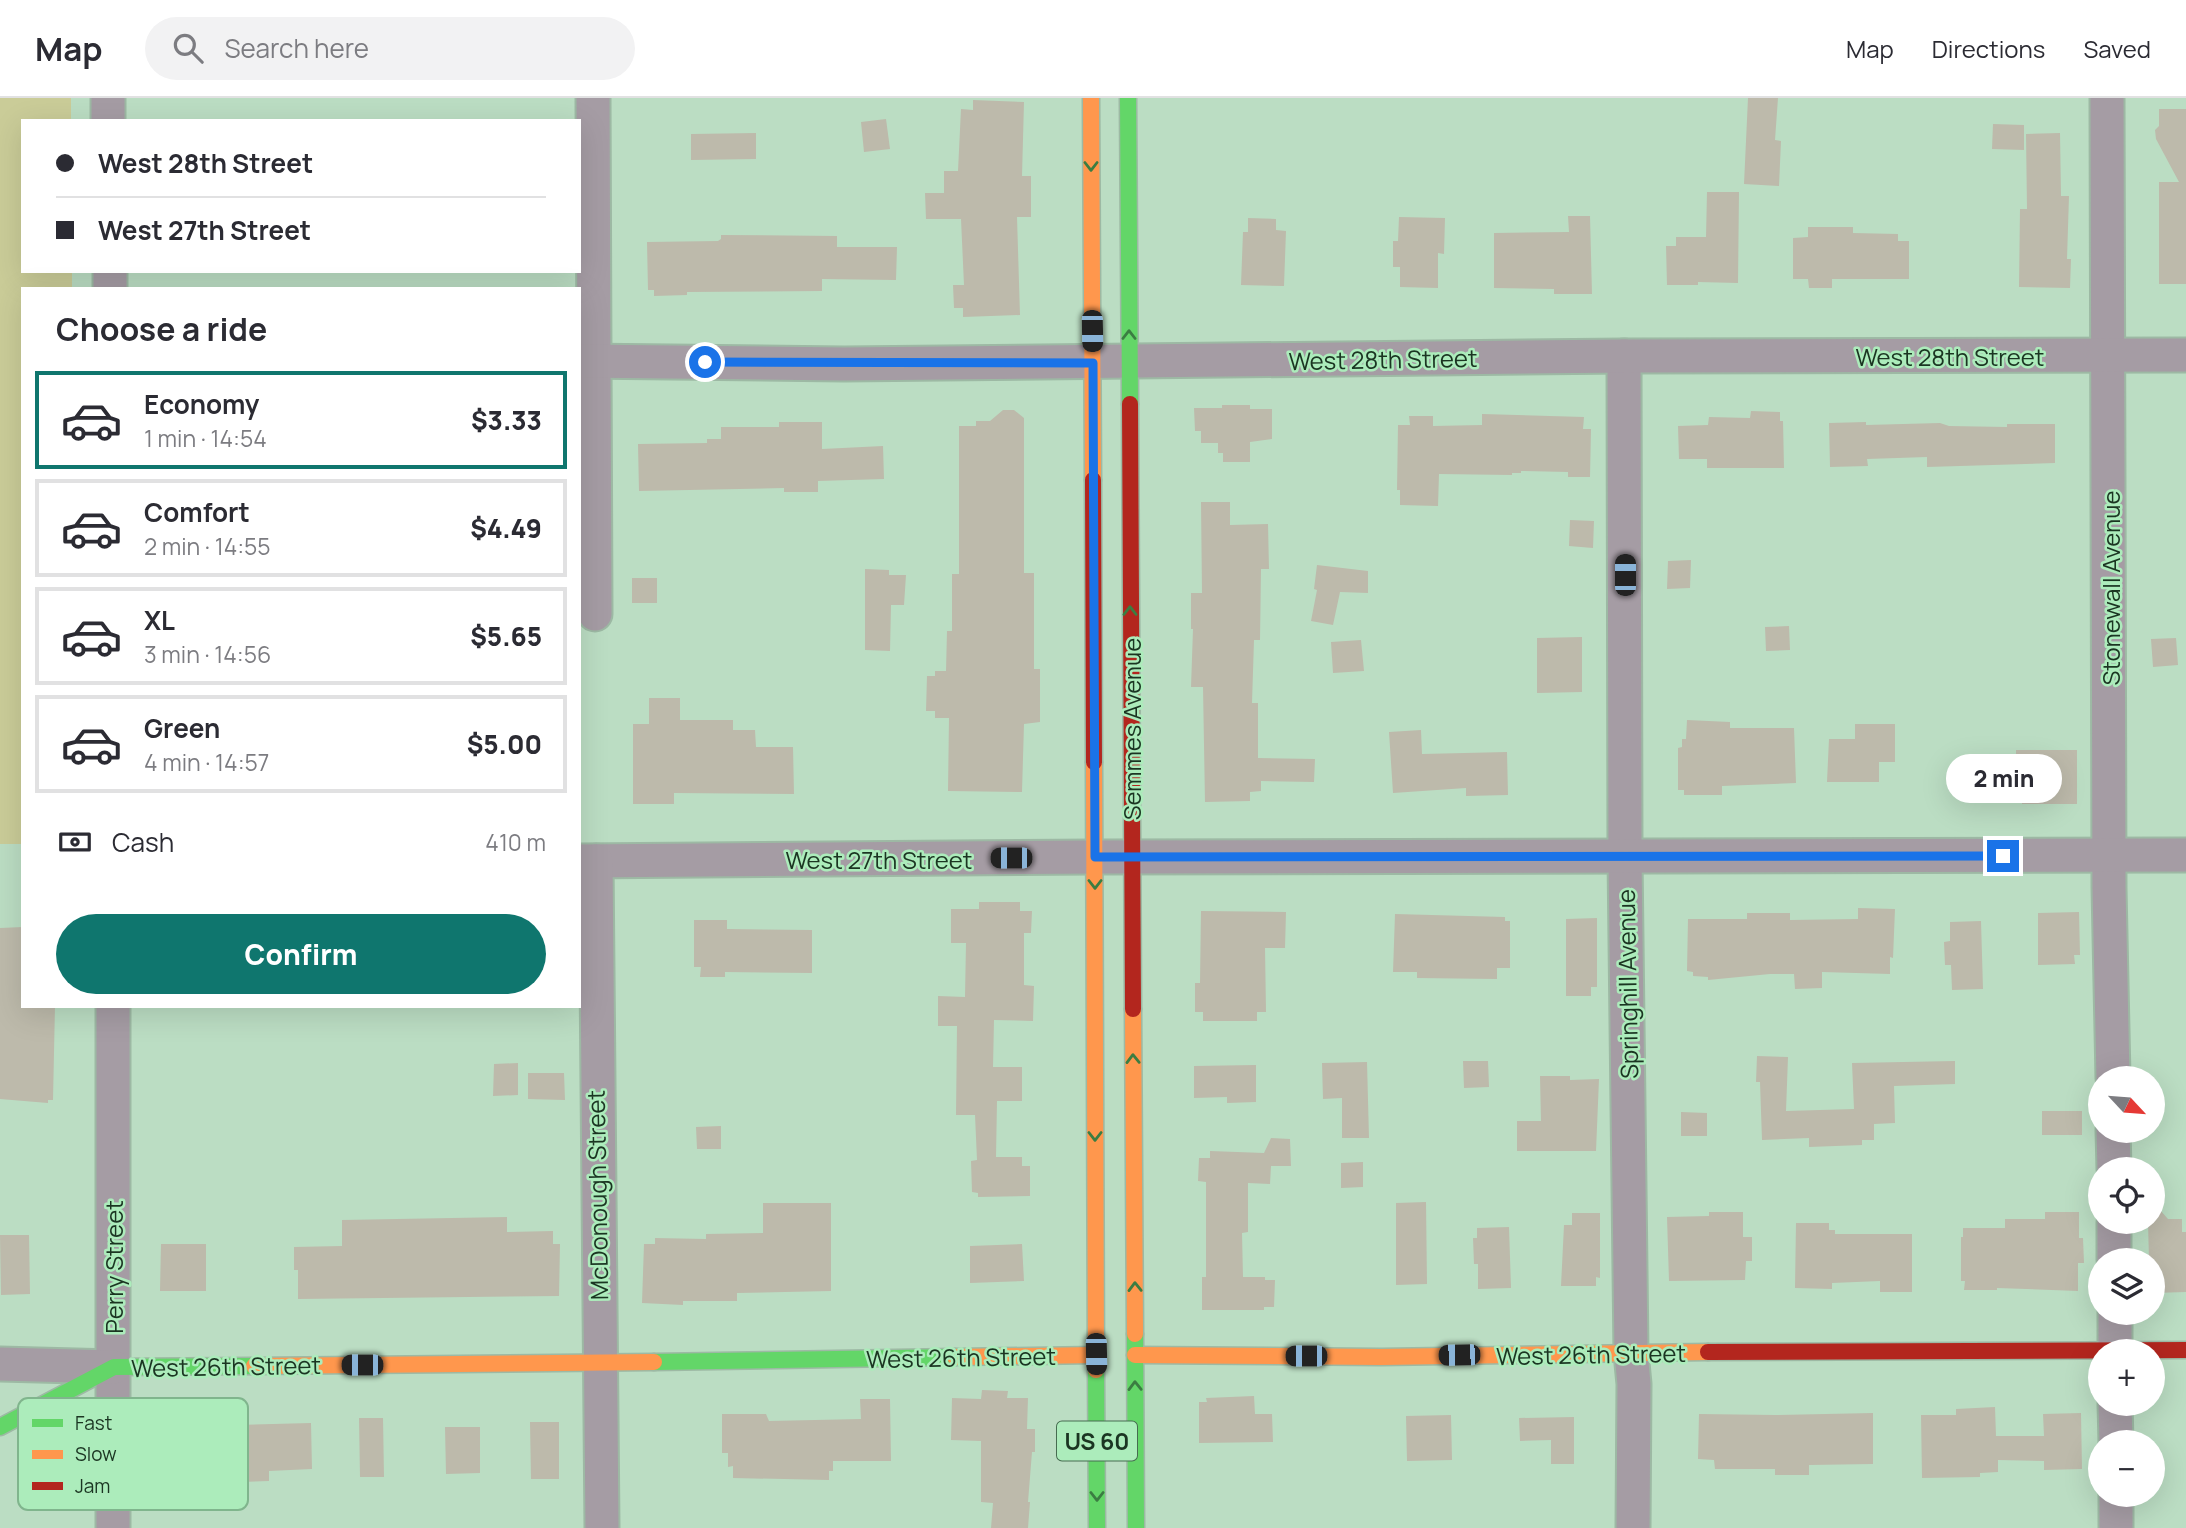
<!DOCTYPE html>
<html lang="en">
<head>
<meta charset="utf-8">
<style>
	:root { --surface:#fff; --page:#f2f2f3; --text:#2b2b33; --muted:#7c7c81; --line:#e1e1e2; --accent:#0f766e }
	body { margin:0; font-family:Manrope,sans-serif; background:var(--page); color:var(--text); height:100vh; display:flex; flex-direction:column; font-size:26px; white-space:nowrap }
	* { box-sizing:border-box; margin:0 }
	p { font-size:23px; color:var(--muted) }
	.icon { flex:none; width:38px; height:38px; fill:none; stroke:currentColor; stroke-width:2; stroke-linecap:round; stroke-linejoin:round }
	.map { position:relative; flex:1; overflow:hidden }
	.details { position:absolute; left:21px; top:189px; width:560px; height:721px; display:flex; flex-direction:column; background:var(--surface); border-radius:0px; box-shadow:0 7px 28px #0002 }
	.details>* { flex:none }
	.top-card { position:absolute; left:21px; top:21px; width:560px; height:154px; border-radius:0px; box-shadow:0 7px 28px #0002; display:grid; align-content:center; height:154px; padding:0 35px; background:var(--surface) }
	.needle { width:46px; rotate:116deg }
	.tools { position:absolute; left:2088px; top:968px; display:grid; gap:14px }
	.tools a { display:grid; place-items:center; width:77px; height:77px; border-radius:50%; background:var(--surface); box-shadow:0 7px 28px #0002; font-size:35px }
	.end { position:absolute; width:32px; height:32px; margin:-16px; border:9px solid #1a73e8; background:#fff; box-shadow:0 0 0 4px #fff }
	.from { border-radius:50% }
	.bubble { position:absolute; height:49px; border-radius:24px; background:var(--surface); box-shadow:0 7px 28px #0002; font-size:23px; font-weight:800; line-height:49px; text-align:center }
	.car { position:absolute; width:21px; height:42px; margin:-21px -10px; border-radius:9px; box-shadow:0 0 5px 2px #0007; background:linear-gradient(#222 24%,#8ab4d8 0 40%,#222 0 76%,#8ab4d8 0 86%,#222 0) }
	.top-card b { display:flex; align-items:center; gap:24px; height:66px; font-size:26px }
	.top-card b+b { border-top:2px solid var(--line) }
	.top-card i { width:18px; height:18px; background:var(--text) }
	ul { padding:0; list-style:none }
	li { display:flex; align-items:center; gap:21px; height:98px; margin:0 14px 10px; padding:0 21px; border:4px solid var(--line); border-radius:0px }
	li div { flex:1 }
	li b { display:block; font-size:26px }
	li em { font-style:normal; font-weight:800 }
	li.current { border-color:var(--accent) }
	li>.icon { width:63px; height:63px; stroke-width:1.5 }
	h2 { padding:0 35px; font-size:32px; line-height:84px }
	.pay { display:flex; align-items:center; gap:18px; height:77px; padding:0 35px; font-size:26px }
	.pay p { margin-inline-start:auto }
	.primary-button { display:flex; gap:14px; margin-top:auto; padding:14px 35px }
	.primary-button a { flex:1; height:80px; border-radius:42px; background:var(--accent); color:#fff; font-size:28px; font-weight:800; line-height:80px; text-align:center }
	header { display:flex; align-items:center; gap:42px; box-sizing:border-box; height:98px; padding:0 35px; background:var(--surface); border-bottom:2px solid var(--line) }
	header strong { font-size:33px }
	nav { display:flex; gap:38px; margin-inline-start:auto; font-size:24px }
	.search { width:490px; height:63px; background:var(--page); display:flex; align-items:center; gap:18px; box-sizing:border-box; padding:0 24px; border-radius:38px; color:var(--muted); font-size:26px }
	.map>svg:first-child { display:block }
	.green { fill:#cacc98 }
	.building { fill:#bdbaab }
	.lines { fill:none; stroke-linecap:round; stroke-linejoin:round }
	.street-casing { stroke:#9db9a4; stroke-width:37 }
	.fast-casing { stroke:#9db9a4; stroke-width:19 }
	.slow-casing { stroke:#9db9a4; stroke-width:19 }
	.jam-casing { stroke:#9db9a4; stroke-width:19 }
	.street { stroke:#a59ca4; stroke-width:33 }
	.fast { stroke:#63d668; stroke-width:16 }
	.slow { stroke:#ff974d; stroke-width:16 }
	.jam { stroke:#b3261e; stroke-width:16 }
	.oneway { stroke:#3b7d42 }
	.route { stroke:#1a73e8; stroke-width:9 }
	.labels { text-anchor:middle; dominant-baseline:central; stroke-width:5; stroke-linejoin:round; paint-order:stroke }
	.shield { fill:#acecbb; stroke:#466c50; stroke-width:2 }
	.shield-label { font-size:23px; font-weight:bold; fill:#1b3522 }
	.street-label { font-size:24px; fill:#1b3522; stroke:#acecbb }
	.key { fill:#acecbb; stroke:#80b58d; stroke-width:2 }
	.key-label { font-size:19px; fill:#1b3522 }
</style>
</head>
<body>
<header>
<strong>Map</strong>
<div class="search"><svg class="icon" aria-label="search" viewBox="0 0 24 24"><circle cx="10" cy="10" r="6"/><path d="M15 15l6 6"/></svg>Search here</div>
<nav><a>Map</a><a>Directions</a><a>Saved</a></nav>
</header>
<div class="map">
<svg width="2186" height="1430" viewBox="0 0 2186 1430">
	<rect width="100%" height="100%" fill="#bbddc3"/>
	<path class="green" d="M0 0H71V23H23V173H72V191H23V746H0Z"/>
	<g class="building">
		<path d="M1748 0H1778L1775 42 1781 43 1779 88 1744 86Z"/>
		<path d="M973 2 1024 4 1022 78H1031V119H1017L1020 217 963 219V210H954L953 187H964L961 121H926L925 95H944V73H958L961 11 973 12Z"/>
		<path d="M2159 11H2186V186H2159V84H2179L2156 41 2155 32 2159 28Z"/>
		<path d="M886 21 890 51 864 54 861 24Z"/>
		<path d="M1993 26 2024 27V52L1992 51Z"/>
		<path d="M756 35V61L691 62V36Z"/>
		<path d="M2060 35 2061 98H2069L2067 161H2071L2070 190 2019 189 2020 111H2027L2026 36Z"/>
		<path d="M1707 94H1739L1738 185 1698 184V187H1667L1666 148H1676V139H1706Z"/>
		<path d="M1568 118H1590L1592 196H1554V191L1494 190V135L1569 134Z"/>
		<path d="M1399 119 1445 120 1444 156 1438 155V190L1400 189V169H1393V143H1398Z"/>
		<path d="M1248 120 1276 121V132L1286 133 1284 188 1241 187 1243 134H1248Z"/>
		<path d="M1808 129H1853V135L1898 136V143H1909V181H1832V190H1809L1808 181H1793V140L1808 139Z"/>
		<path d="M721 137 837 138V149H897L896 182 822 181V193L687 194V197L654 198V192H648L647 144 718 143 721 141Z"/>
		<path d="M1222 307H1250V311H1272V341L1250 344V364H1223V355H1218V345H1201V333H1195L1194 310H1222Z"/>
		<path d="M1003 312H1014L1024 320V475H1034V571H1040V624L1024 626 1022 694 948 693 949 620H935V613H926L927 578H935V573H946L947 533H952V476H959V328H976V323H990Z"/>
		<path d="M1751 313 1780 314V323H1783L1784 370H1707V361H1679L1678 328 1708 327 1709 319 1750 320Z"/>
		<path d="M1482 316 1584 319 1583 331H1591L1590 379H1568V374L1521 373V375H1512V377L1439 376 1438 408 1400 407V392H1397L1398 327H1410L1409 318H1433V328L1482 327Z"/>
		<path d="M779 324H822V351L883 348 884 381 818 383V394H784V390L639 393 638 346 707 345V341H721V329H779Z"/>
		<path d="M1866 324V327L1940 325 1949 328 2007 329V326H2055V365L1927 369V359L1867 361 1868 368 1830 369 1829 325Z"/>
		<path d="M1201 404H1230V427L1268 426 1269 471H1261L1260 542H1254L1252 605H1258V660L1315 661 1314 684 1261 683V693L1250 694V703L1205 704 1203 589H1191L1193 531H1191V495H1202Z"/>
		<path d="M1570 422 1594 423 1593 450 1569 448Z"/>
		<path d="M1691 462 1690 490 1667 491 1668 463Z"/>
		<path d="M1317 467 1368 473V495L1340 494 1333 527 1311 523 1317 492 1314 491Z"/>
		<path d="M865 471 889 472V477H906L904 507H891L890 553 865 552Z"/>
		<rect x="632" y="480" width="25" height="25"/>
		<path d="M1789 528 1790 552 1766 553 1765 529Z"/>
		<path d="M1582 539V594L1537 595V540Z"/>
		<path d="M2176 540 2178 567 2153 569 2151 541Z"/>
		<path d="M1361 542 1364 573 1333 575 1331 544Z"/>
		<path d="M649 600H680V622H733V632H755L756 649H793L794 696 674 695V706H633V626H649Z"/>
		<path d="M1687 622 1730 624V630H1794L1796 685 1722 688V697H1684V692H1678V650L1682 649V641H1686Z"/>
		<path d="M1855 626H1895V664H1879V684H1827L1829 641H1855Z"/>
		<path d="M1421 632 1422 656 1507 654 1508 697 1466 698V690L1393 695 1389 634Z"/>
		<path d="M2016 652H2077V706H2022V702H2016Z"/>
		<path d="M979 804H1020V813H1032L1031 835H1024V887L1034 888 1033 923 994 922 993 969H1022V1003H997L996 1059H1022V1068H1030V1098L978 1099V1095L972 1094 971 1063 977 1062 975 1017H956L957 928H938V898L965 899 966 845H951V811H979Z"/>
		<path d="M1858 810 1895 811 1893 860 1890 859V876L1822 874V890L1795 891 1794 876H1770L1708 882V879L1693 878V874L1687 873 1688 821H1747V815H1790V822L1858 821Z"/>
		<path d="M1201 813 1286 814 1285 850H1265L1266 914H1257V923H1203V914H1195V885H1200Z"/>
		<path d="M2079 814 2080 857H2074L2075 866 2038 867V815Z"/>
		<path d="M1395 816 1505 819V823H1510V870H1497V881L1417 880V874H1393Z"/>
		<path d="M1597 820V889H1591V898H1566V821Z"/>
		<path d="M694 822H727V831L812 832V875L725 874V879H700L701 869H694Z"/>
		<path d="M1981 823 1983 891 1952 892 1951 867H1945L1944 844 1950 843V824Z"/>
		<path d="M23 829V908H55L53 1002H48V1005L0 1001V830Z"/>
		<path d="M1757 958 1788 959 1786 1013 1854 1011 1852 965 1955 963V986L1894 988 1895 1025 1874 1026V1042H1862V1047L1809 1049V1040L1762 1042 1760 984H1756Z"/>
		<path d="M1463 963H1488L1489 989 1464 990Z"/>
		<path d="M1367 964 1369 1040H1342V1000L1323 1001 1322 965Z"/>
		<path d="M518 965V997L493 998 494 966Z"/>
		<path d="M1256 967V1004L1227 1005V999L1194 1000V968Z"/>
		<path d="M528 975H564L565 1002 528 1001Z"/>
		<path d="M1540 978H1570V982L1599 981 1596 1053H1517V1023H1541Z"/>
		<rect x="2042" y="1013" width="40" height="24"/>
		<path d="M1681 1014 1707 1015V1038H1681Z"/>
		<path d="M721 1028V1051H697L696 1029Z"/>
		<path d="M1271 1040 1290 1041 1291 1068H1271L1270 1086 1248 1085V1134L1242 1135 1243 1179H1265V1182H1275L1274 1209H1264V1212H1202V1179H1206V1084L1198 1083 1199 1060H1210V1053L1264 1055Z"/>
		<path d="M1363 1064V1089L1341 1090V1065Z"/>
		<path d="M2152 1103 2168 1121H2182V1134H2186V1194L2153 1195 2152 1162H2149L2148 1124H2152Z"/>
		<path d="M1426 1104 1427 1186 1396 1187V1105Z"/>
		<path d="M763 1105H831V1193L737 1195V1203H683V1207L642 1205 644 1146H655V1140L706 1141V1136L763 1135Z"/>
		<path d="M1709 1114H1743V1139H1752V1163H1746L1745 1182 1669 1183 1667 1119 1709 1118Z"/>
		<path d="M2045 1114H2079V1140H2083L2084 1165H2078V1193L1997 1190V1192H1964L1965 1183H1961V1139H1963V1130H2005V1121H2045Z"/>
		<path d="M1572 1115H1600V1180L1596 1179V1188H1561L1564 1127H1572Z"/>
		<path d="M507 1119V1134L553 1133V1146H560L559 1198 298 1201V1172H294V1149L342 1148V1122Z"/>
		<path d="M1796 1125H1829V1132H1835V1136H1912V1194H1880V1183L1832 1185V1191L1795 1190Z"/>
		<path d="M1509 1129 1511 1190 1478 1191V1166H1474L1473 1140H1477V1130Z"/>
		<path d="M0 1137H29L30 1196 1 1197Z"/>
		<path d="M161 1146H206V1193H160Z"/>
		<path d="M1022 1146 1024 1183 970 1185V1148Z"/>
		<path d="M982 1292 1008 1293 1007 1300H1028L1027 1331H1035V1354H1032L1028 1404H1030L1028 1430H991L993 1405 981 1404V1343L951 1342 952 1300 981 1301Z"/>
		<path d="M1254 1298 1255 1316H1272L1273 1344 1199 1345V1304H1207L1206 1300Z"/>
		<path d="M860 1301H890L891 1363H833V1373H829V1382L733 1380V1368L728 1369V1355H722V1316H766L769 1323 861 1321Z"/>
		<path d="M1995 1309 1996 1338H2044L2043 1316 2081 1315 2082 1371 2044 1372V1363L1998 1362V1374L1980 1375V1379L1922 1380 1921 1317H1956V1311Z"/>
		<path d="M1873 1315V1366L1809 1367V1377H1775V1371H1715L1714 1362 1698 1361 1699 1316 1775 1317Z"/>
		<path d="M1451 1317 1452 1362 1407 1363 1406 1318Z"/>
		<path d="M1574 1319V1366H1551V1342L1520 1343 1519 1320Z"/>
		<path d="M359 1320H383L384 1379H360Z"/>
		<path d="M530 1324H559V1381H531Z"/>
		<path d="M311 1325 312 1371 269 1373V1383L240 1384 239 1327Z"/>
		<path d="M445 1329H480V1375L446 1376Z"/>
	</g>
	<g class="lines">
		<defs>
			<g id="street">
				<path d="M108 0V23"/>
				<path d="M593 0 595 516"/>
				<path d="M2107 0 2109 790 2113 980"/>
				<path d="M110 173V191"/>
				<path d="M1624 258 1625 760 1631 1255 1634 1286 1633 1430"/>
				<path d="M579 263 844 266 1624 258 2186 257"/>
				<path d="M579 763 1095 759 2186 757"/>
				<path d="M596 763 602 1430"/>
				<path d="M113 908V1430"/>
				<path d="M2113 1032 2114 1071"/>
				<path d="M2114 1124V1162"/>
				<path d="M2115 1214V1253"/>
				<path d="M0 1266 114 1269"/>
				<path d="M2115 1306 2116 1344"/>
				<path d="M2116 1396V1430"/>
			</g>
			<g id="fast">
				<path d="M1128 0 1130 306"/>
				<path d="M1135 1236 1136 1430"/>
				<path d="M654 1264 955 1259"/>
				<path d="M1096 1272 1097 1430"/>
				<path d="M0 1329 114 1269 254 1268"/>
			</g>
			<g id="slow">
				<path d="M1091 0 1093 382"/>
				<path d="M1094 664 1096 1272"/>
				<path d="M1133 911 1135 1236"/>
				<path d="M1135 1257 1381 1259 1708 1254"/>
				<path d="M955 1259 1096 1257"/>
				<path d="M254 1268 654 1264"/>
			</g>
			<g id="jam">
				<path d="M1130 306 1133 911"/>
				<path d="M1093 382 1094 664"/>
				<path d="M1708 1254 2186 1252"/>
			</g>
		</defs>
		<use href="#street" class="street-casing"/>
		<use href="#fast" class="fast-casing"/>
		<use href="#slow" class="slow-casing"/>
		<use href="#jam" class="jam-casing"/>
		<use href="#street" class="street"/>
		<use href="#fast" class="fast"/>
		<use href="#slow" class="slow"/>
		<use href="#jam" class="jam"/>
	</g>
	<defs><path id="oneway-chevron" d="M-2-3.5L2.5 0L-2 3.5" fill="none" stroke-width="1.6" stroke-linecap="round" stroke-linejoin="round" transform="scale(1.75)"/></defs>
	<g class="oneway">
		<use href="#oneway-chevron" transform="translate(1091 68) rotate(90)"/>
		<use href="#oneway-chevron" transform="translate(1129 237) rotate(-90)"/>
		<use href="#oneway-chevron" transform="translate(1130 513) rotate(-90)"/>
		<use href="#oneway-chevron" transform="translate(1095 786) rotate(90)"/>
		<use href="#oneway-chevron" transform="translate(1133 961) rotate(-91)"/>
		<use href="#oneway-chevron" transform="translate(1095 1038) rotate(90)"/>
		<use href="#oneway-chevron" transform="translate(1135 1189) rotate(-91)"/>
		<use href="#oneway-chevron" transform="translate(1135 1288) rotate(-91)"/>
		<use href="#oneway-chevron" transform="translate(1097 1398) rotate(90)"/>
	</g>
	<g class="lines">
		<path class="route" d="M705 264 1093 265 1095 759 2003 758"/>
	</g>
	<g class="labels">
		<rect class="shield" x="1057" y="1323.5" width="80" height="39" rx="5"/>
		<g class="shield-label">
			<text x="1097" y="1343">US 60</text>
		</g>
		<g class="street-label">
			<text x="1950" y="258">West 28th Street</text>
			<text transform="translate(1383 261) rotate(-1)">West 28th Street</text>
			<text transform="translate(2110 490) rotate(-90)">Stonewall Avenue</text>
			<text transform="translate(1131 631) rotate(-90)">Semmes Avenue</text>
			<text x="879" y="761">West 27th Street</text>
			<text transform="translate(1627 886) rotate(-91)">Springhill Avenue</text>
			<text transform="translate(597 1097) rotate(-91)">McDonough Street</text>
			<text transform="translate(113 1169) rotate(-90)">Perry Street</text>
			<text transform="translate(1591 1256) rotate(-1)">West 26th Street</text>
			<text transform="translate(961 1259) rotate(-1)">West 26th Street</text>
			<text transform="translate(226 1268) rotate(-1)">West 26th Street</text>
		</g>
	</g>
	<rect x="18" y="1300" width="230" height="112" rx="10" class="key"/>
	<rect x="32" y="1321" width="31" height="8" fill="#63d668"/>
	<rect x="32" y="1352" width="31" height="9" fill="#ff974d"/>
	<rect x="32" y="1384" width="31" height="8" fill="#b3261e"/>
	<g class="key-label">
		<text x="75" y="1332">Fast</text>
		<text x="75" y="1363">Slow</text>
		<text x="75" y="1395">Jam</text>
	</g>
</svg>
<div class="tools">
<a><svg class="needle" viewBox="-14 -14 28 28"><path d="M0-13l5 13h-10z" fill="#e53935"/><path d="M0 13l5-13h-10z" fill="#7c7c81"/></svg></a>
<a><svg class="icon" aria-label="locate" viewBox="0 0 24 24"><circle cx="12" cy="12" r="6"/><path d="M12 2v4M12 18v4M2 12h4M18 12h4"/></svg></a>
<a><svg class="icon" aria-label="layers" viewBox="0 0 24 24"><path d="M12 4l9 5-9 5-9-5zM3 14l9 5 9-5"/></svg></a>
<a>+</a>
<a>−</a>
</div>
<i class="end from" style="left:705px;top:264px"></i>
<i class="end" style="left:2003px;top:758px"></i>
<div class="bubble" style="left:1946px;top:656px;width:116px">2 min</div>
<i class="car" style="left:1092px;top:233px;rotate:179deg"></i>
<i class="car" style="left:1625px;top:477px;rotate:0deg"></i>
<i class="car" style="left:1011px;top:760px;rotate:270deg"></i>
<i class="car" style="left:1096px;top:1256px;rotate:179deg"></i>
<i class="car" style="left:1459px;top:1257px;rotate:269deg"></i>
<i class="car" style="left:1306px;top:1258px;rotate:270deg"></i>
<i class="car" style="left:362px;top:1267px;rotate:270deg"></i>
<div class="top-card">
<b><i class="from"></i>West 28th Street</b>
<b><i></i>West 27th Street</b>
</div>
<section class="details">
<h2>Choose a ride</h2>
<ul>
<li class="current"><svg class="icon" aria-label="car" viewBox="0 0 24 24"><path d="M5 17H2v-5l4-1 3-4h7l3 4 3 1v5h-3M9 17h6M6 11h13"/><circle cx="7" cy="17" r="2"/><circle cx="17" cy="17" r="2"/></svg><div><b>Economy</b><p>1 min · 14:54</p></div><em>$3.33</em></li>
<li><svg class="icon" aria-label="car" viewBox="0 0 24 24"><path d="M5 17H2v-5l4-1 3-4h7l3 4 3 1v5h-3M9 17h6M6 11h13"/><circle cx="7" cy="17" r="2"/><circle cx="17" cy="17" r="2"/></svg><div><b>Comfort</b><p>2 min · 14:55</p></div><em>$4.49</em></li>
<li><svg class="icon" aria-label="car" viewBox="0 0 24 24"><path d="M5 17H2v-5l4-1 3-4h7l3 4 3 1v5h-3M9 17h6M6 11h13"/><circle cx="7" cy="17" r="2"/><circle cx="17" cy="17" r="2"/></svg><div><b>XL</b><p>3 min · 14:56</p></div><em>$5.65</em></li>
<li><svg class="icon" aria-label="car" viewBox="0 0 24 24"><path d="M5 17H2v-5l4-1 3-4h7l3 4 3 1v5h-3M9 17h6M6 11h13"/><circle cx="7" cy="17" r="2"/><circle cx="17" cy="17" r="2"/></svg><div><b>Green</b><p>4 min · 14:57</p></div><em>$5.00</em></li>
</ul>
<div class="pay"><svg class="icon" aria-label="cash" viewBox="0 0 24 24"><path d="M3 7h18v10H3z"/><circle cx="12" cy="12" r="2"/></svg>Cash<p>410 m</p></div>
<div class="primary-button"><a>Confirm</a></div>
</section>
</div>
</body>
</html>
